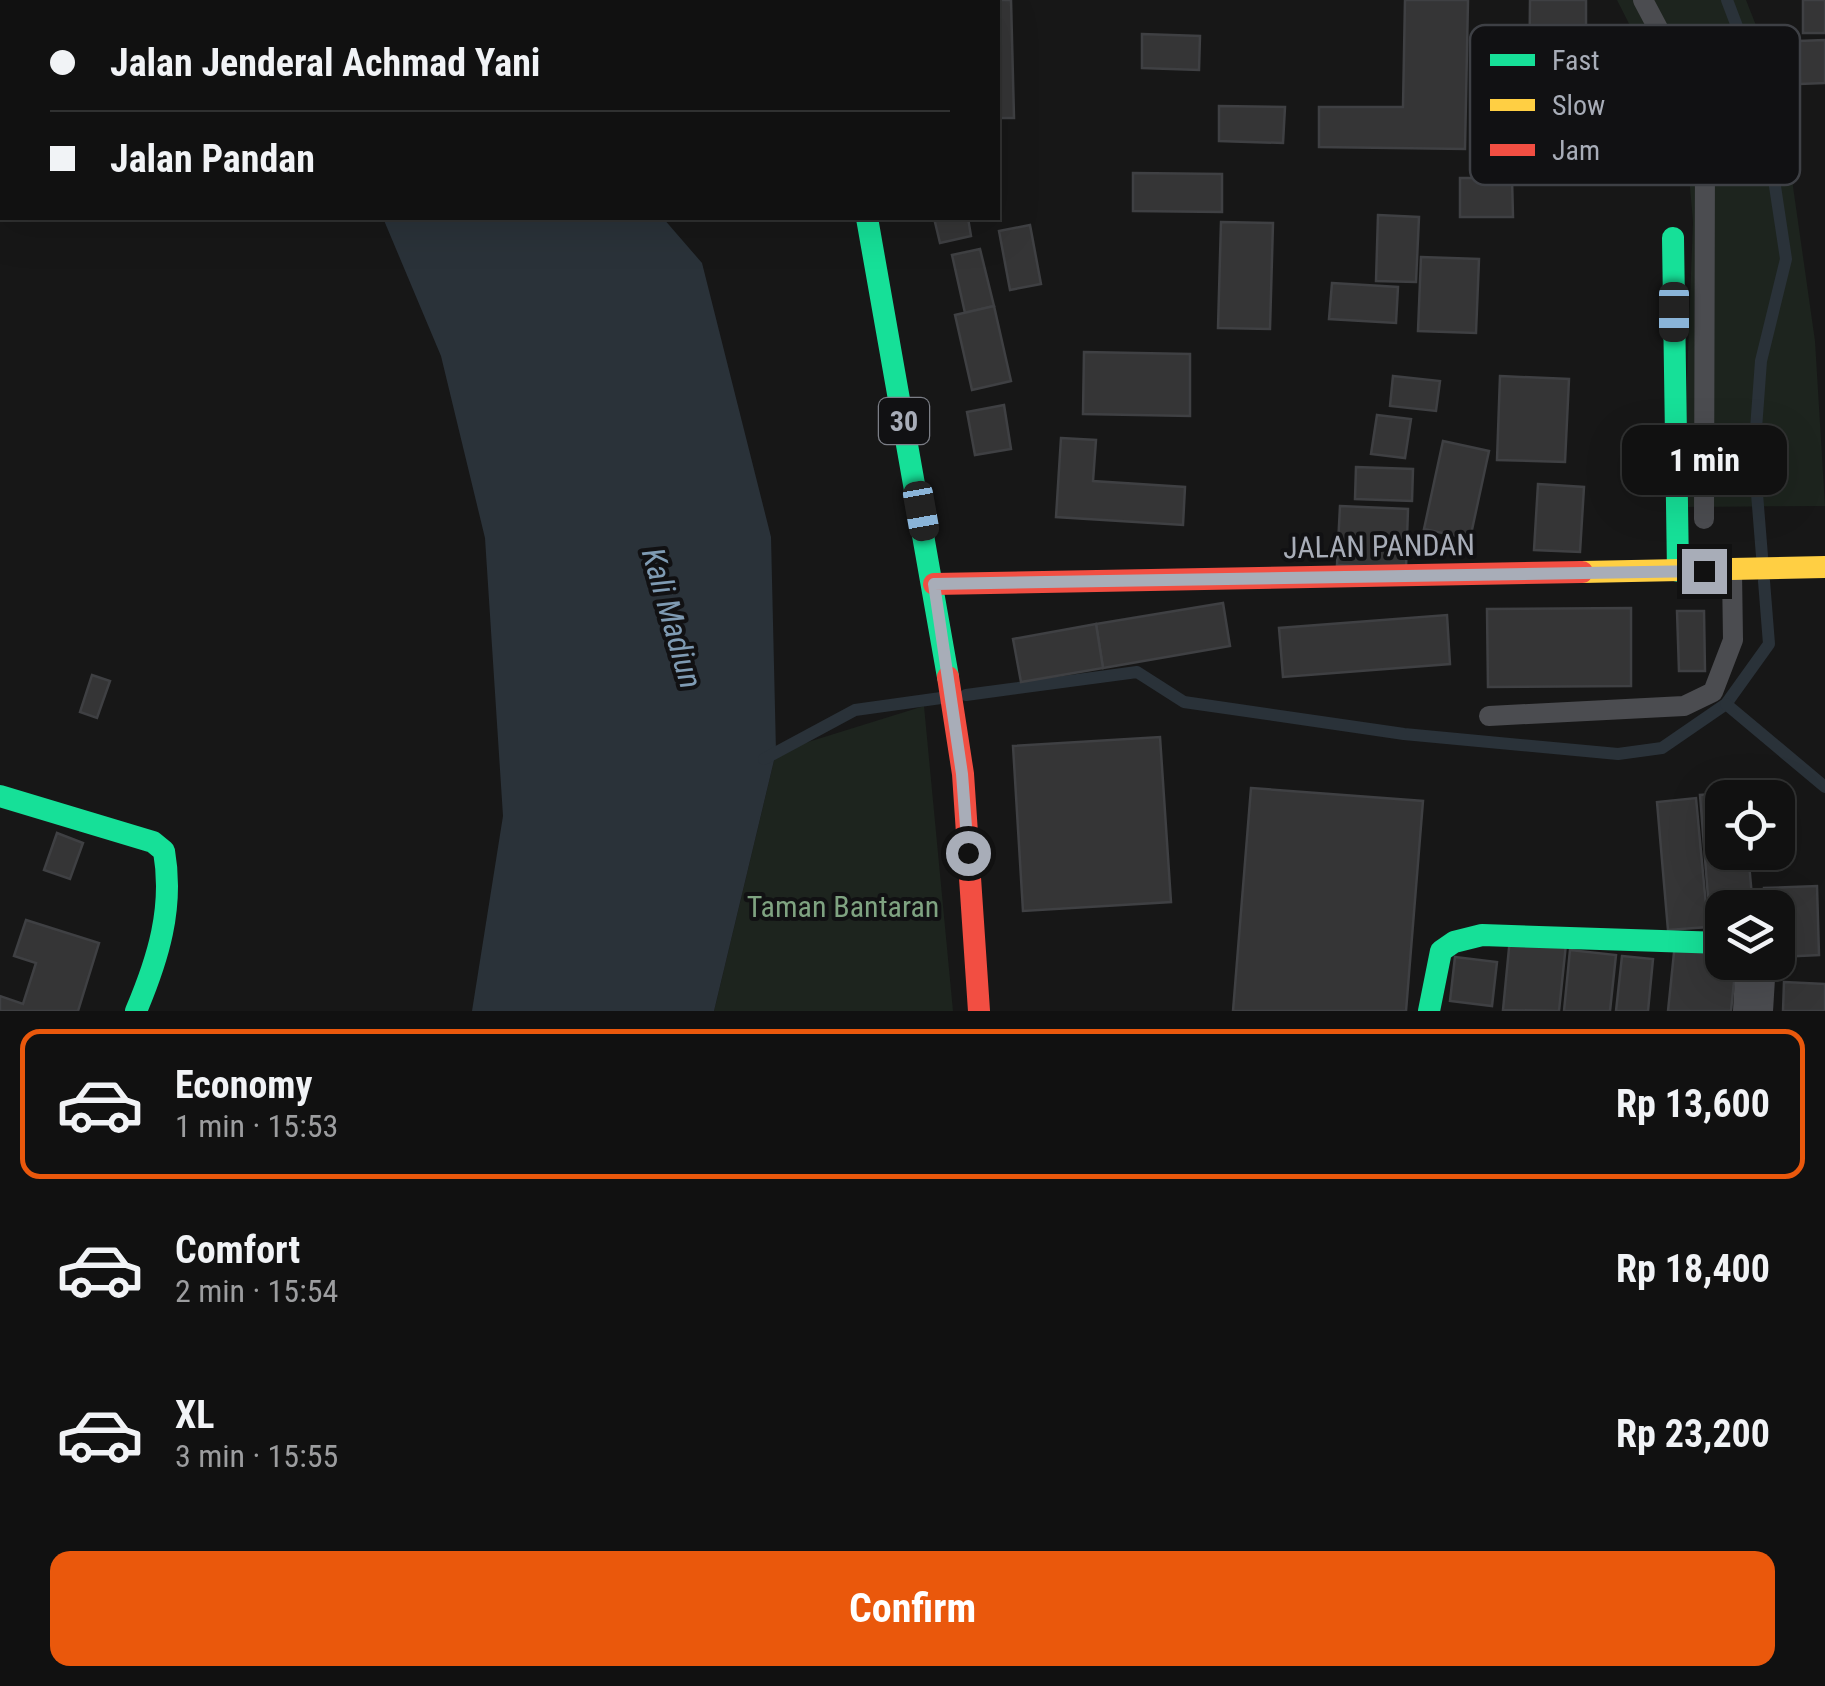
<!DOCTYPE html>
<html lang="en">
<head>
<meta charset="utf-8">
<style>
	:root { --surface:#111; --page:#1e1f1f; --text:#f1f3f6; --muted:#9c9d9f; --line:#303131; --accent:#ea580c }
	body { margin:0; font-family:"Roboto Condensed",sans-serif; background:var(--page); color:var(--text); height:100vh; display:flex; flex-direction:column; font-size:38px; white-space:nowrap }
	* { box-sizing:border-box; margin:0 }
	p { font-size:32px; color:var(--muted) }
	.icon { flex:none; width:55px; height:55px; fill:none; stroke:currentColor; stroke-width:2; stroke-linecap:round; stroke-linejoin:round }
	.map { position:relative; height:1011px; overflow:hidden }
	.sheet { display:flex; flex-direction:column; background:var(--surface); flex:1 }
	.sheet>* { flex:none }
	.top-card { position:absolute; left:0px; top:0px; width:1000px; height:220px; box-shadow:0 10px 40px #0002,0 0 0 2px var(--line); display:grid; align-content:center; height:220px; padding:0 50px; background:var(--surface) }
	.buttons { position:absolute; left:1705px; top:780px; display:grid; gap:20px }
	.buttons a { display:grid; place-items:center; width:90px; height:90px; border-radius:20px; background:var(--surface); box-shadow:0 10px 40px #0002,0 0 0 2px var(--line); font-size:50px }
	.end { position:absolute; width:45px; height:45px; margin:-22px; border:12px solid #a8adb8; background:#111; box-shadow:0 0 0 5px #111 }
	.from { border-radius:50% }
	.bubble { position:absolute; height:70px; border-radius:20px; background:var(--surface); box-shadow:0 10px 40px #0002,0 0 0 2px var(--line); font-size:32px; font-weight:700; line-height:70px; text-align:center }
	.car { position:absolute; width:30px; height:60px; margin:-30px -15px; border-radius:12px; box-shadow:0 0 8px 2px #0007; background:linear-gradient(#222 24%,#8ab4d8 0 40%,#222 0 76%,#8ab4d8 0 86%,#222 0) }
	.top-card b { display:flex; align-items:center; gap:35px; height:95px; font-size:38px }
	.top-card b+b { border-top:2px solid var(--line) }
	.top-card i { width:25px; height:25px; background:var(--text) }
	ul { padding:18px 0 0; list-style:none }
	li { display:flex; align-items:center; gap:30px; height:150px; margin:0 20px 15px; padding:0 30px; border:5px solid transparent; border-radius:20px }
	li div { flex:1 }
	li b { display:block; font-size:38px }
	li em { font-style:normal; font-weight:700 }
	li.active { border-color:var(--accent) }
	li>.icon { width:90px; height:90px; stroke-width:1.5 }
	.button { display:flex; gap:20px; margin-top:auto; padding:20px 50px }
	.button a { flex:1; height:115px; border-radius:20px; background:var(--accent); color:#fff; font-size:40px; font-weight:700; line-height:115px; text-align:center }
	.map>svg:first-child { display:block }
	.green { fill:#1d241e }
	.water { fill:#2a3239 }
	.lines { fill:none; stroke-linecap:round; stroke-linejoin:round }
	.stream { stroke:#2a3239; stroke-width:12 }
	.building { fill:#353536; stroke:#3f4043; stroke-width:2.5 }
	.lane { stroke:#4b4c50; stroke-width:20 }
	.street { stroke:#4b4c50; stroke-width:40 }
	.fast { stroke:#16e098; stroke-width:22 }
	.slow { stroke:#ffcf43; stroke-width:22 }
	.jam { stroke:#f24e42; stroke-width:22 }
	.route { stroke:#a8adb8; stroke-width:12 }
	.labels { text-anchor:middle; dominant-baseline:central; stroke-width:8; stroke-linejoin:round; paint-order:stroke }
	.shield { fill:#111113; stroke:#7b7e86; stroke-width:2.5 }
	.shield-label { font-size:28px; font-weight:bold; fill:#a8adb8 }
	.street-label { font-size:30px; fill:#a8adb8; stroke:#111113 }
	.park-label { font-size:30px; fill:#7fa381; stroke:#111113 }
	.water-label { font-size:32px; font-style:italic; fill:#7f9bb3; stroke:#111113 }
	.key { fill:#111113; stroke:#3e4045; stroke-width:2.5 }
	.key-label { font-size:28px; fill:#a8adb8 }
</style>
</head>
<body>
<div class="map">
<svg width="1825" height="1011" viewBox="0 0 1825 1011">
	<rect width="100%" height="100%" fill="#171717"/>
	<g class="green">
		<path d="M1617 0H1746L1778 81 1815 341 1825 506 1682 507 1693 222 1688 165 1670 105Z"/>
		<path d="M924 706 953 1011H714L776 752Z"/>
	</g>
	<path class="water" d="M383 218H663L702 263 771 537 776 752 714 1011H472L503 816 485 538 441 356Z"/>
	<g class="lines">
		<g class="stream">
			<path d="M1727 0 1760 87 1786 259 1761 361 1754 456 1762 556"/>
			<path d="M966 695 1137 672 1184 702 1404 734 1618 754 1662 748 1726 704 1769 644 1764 581"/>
			<path d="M1726 704 1825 787"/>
			<path d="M764 759 855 710 941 698"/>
		</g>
	</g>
	<g class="building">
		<path d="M934 0H1011L1014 118H998V2Z"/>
		<path d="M1405 0H1468L1465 149 1319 147V107H1403Z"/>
		<path d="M1530 0H1586V103H1529Z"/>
		<rect x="1803" y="0" width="22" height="33"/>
		<path d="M1142 34 1200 36 1199 70 1142 68Z"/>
		<path d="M1825 40V83L1800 84 1799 41Z"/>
		<path d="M1219 106 1285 107 1283 143 1219 141Z"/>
		<path d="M1133 173 1222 174V212L1133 211Z"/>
		<path d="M1460 178H1512L1513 217H1460Z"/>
		<path d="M1378 215 1419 217 1416 282 1376 281Z"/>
		<path d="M934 218H968L971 236 940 243Z"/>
		<path d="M1221 222 1273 223 1270 329 1218 328Z"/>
		<path d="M1030 225 1041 284 1010 290 999 231Z"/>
		<path d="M980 249 994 306 965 313 952 255Z"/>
		<path d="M1421 257 1479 259 1476 333 1418 331Z"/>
		<path d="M1332 283 1398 287 1396 323 1329 319Z"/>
		<path d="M994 306 1011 381 972 390 955 315Z"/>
		<path d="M1084 352 1190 354V416L1083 414Z"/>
		<path d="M1393 376 1440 381 1436 411 1390 406Z"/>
		<path d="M1500 376 1569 379 1565 462 1497 460Z"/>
		<path d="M1004 405 1011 449 975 455 967 412Z"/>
		<path d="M1377 415 1411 419 1405 458 1371 454Z"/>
		<path d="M1061 438 1096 440 1093 481 1185 487 1183 525 1056 517Z"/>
		<path d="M1443 441 1489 451 1470 539 1424 529Z"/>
		<path d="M1356 467 1413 469 1412 501 1355 499Z"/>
		<path d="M1538 484 1584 487 1580 552 1534 550Z"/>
		<path d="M1340 506 1408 509 1406 568 1337 565Z"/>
		<path d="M1223 603 1230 646 1103 668 1096 624Z"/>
		<path d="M1631 608V686L1488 687 1487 609Z"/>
		<path d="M1677 611H1704L1705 671H1679Z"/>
		<path d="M1447 615 1450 664 1283 677 1279 628Z"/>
		<path d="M1096 624 1103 668 1021 682 1013 639Z"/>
		<path d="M92 675 110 681 97 718 80 712Z"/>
		<path d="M1160 737 1171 902 1023 911 1013 746Z"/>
		<path d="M1251 788 1423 801 1406 1011H1233Z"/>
		<path d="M1743 792 1744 798H1722V852H1748L1753 908H1722V934L1711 935 1700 795Z"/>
		<path d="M1696 798 1708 927 1668 930 1657 802Z"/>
		<path d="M57 833 83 843 70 879 44 870Z"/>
		<path d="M1817 886 1819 955 1778 957V908H1765L1764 888Z"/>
		<path d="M26 920 99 943 78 1011H0V996L23 1004 36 963 14 956Z"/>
		<path d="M1510 938 1566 944 1559 1011 1503 1010Z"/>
		<path d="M1675 943 1736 962 1731 1011H1668Z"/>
		<path d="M1570 950 1616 955 1610 1011H1564Z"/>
		<path d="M1622 956 1653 959 1648 1011H1616Z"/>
		<path d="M1455 957 1497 962 1492 1006 1450 1001Z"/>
		<path d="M1784 982 1825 984V1011H1783Z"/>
	</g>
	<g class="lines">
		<g class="lane">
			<path d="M910 0 911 2"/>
			<path d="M1643 0 1679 68 1705 159 1704 519"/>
			<path d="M1489 716 1684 706 1713 692 1733 640 1732 572"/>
		</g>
		<path class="street" d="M1753 1011 1756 962"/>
		<g class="fast">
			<path d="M867 218 948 677"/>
			<path d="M1673 238 1678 571"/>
			<path d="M0 796 153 842 164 851C174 908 158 959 136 1011"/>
			<path d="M1429 1011 1441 951 1454 942 1482 935 1722 943"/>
		</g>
		<g class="slow">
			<path d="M827 0V2"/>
			<path d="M1582 572 1825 567"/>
		</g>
		<g class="jam">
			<path d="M934 584 1582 572"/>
			<path d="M948 677 963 774 979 1011"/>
		</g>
	</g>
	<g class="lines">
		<path class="route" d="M968 853 962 774 934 584 1704 571"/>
	</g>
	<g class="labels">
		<rect class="shield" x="879" y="398" width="50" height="46" rx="8"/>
		<g class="shield-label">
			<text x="904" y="421">30</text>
		</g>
		<g class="street-label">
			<text transform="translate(1379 546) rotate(-1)">JALAN PANDAN</text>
		</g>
		<g class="park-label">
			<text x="843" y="906">Taman Bantaran</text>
		</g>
		<g class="water-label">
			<text transform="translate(672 618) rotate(74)">Kali Madiun</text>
		</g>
	</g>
	<rect x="1470" y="25" width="330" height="160" rx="15" class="key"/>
	<rect x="1490" y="54" width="45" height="12" fill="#16e098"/>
	<rect x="1490" y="99" width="45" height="12" fill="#ffcf43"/>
	<rect x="1490" y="144" width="45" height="12" fill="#f24e42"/>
	<g class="key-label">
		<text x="1552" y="70">Fast</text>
		<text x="1552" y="115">Slow</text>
		<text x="1552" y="160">Jam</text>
	</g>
</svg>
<div class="buttons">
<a><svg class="icon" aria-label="locate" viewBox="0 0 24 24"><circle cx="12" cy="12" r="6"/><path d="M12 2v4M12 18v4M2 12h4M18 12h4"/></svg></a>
<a><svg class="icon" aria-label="layers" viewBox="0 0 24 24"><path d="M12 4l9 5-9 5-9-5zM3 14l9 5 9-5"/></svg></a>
</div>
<i class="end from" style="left:968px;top:853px"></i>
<i class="end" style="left:1704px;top:571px"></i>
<div class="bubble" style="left:1622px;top:425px;width:165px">1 min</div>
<i class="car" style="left:1674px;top:312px;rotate:180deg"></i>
<i class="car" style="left:921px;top:511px;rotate:170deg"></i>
<div class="top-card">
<b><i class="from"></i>Jalan Jenderal Achmad Yani</b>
<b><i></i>Jalan Pandan</b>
</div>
</div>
<section class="sheet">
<ul>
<li class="active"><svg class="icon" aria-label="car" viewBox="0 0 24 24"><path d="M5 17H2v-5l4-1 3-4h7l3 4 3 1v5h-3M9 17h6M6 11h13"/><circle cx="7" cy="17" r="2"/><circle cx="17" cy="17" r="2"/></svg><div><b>Economy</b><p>1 min · 15:53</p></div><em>Rp 13,600</em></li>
<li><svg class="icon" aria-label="car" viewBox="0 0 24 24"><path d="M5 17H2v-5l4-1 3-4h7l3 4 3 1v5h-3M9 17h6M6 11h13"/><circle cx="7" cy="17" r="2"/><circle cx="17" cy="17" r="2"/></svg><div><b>Comfort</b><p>2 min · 15:54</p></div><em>Rp 18,400</em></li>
<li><svg class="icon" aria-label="car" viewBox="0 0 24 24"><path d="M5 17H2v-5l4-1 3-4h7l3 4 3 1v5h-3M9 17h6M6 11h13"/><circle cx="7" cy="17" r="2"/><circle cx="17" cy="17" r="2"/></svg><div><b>XL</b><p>3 min · 15:55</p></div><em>Rp 23,200</em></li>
</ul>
<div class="button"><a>Confirm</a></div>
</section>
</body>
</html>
